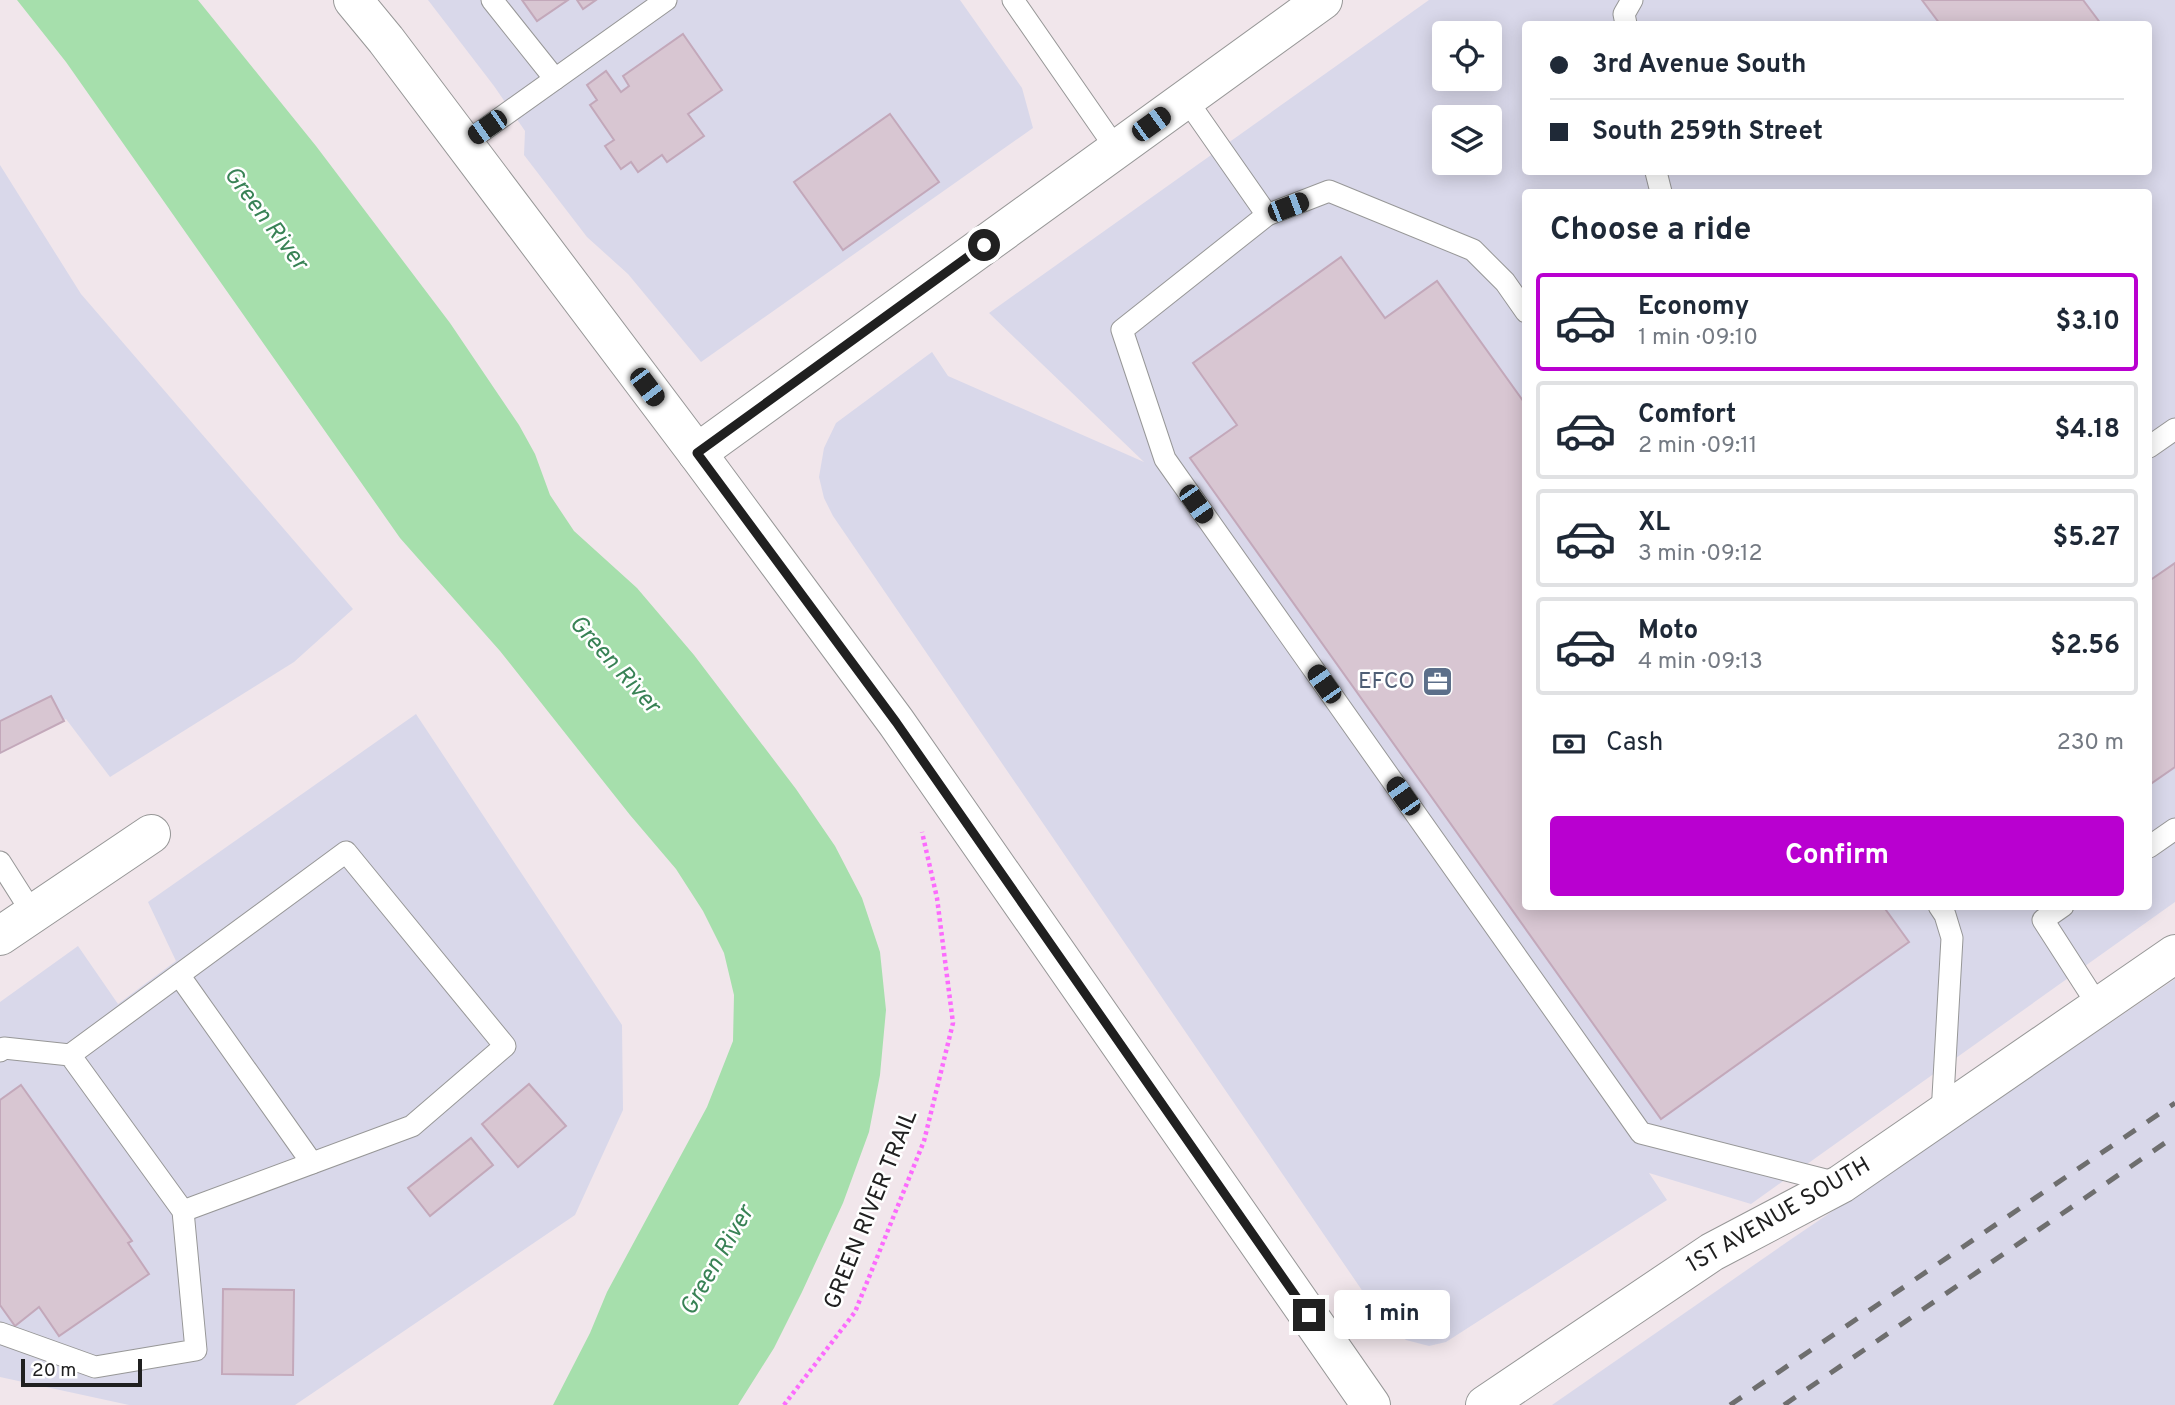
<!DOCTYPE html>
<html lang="en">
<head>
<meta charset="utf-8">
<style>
	:root { --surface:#fff; --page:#f2f2f3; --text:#1f2937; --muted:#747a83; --line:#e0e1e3; --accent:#b900d0 }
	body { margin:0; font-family:Overpass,sans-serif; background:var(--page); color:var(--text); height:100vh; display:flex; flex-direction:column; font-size:26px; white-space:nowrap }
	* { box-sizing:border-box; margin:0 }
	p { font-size:23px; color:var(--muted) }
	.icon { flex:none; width:38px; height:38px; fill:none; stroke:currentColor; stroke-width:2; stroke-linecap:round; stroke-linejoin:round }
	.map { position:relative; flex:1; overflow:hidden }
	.side { position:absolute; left:1522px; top:189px; width:630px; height:721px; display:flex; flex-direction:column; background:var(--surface); border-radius:7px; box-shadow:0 4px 18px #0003 }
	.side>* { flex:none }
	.guide { position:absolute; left:1522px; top:21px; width:630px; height:154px; border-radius:7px; box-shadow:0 4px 18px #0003; display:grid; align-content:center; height:154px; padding:0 28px; background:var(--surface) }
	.tools { position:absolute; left:1432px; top:21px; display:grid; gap:14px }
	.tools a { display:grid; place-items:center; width:70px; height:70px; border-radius:7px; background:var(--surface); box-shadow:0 4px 18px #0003; font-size:35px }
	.scale { position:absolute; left:21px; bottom:18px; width:121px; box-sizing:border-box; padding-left:7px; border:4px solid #202020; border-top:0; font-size:19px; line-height:24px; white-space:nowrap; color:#202020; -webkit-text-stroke:5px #fff; paint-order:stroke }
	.end { position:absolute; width:32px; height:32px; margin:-16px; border:9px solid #202020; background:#fff; box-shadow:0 0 0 4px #fff }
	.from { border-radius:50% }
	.bubble { position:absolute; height:49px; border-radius:7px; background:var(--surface); box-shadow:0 4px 18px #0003; font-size:23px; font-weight:700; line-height:49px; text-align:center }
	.car { position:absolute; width:21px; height:42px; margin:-21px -10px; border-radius:9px; box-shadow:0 0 5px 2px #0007; background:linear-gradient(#222 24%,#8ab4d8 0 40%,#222 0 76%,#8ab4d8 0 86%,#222 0) }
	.guide b { display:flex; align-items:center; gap:24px; height:66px; font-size:26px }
	.guide b+b { border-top:2px solid var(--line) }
	.guide i { width:18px; height:18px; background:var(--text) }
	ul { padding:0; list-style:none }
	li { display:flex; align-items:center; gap:21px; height:98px; margin:0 14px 10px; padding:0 14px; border:4px solid var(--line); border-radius:7px }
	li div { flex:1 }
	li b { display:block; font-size:26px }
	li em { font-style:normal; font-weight:700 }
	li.active { border-color:var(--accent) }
	li>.icon { width:63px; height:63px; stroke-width:1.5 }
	h2 { padding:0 28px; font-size:32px; line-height:84px }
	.pay { display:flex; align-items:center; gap:18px; height:77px; padding:0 28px; font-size:26px }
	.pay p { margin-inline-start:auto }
	.cta { display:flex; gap:14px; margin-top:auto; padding:14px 28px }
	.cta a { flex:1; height:80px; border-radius:7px; background:var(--accent); color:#fff; font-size:28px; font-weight:700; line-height:80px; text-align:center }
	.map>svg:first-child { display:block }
	.industrial { fill:#d9d8ea; fill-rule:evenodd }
	.water { fill:#a6dfac }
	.building { fill:#d8c6d2; stroke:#c3a8ba; stroke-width:2 }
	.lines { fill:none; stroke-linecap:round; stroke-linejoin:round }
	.lane-casing { stroke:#979797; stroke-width:23 }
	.street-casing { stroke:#979797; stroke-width:40 }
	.path { stroke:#fc6bfd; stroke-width:4.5; stroke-dasharray:3.5 3.5; stroke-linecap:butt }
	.lane { stroke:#fff; stroke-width:21 }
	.street { stroke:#fff; stroke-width:38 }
	.rail { stroke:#6e6e6e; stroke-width:5; stroke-dasharray:14 14; stroke-linecap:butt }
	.route { stroke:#202020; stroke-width:9 }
	.labels { text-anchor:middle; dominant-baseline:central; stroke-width:5; stroke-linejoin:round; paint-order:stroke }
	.service-label { font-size:23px; fill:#4e5e75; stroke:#fff; text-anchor:end }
	.street-label { font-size:23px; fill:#202020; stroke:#fff }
	.water-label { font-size:24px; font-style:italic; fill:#388255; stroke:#fff }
</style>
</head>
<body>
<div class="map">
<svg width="2175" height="1405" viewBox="0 0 2175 1405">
	<rect width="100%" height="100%" fill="#f1e6eb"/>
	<g class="industrial">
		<path d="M428 0H960L1022 88 1033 128 701 362 628 274 587 237 524 155 525 131 494 86Z"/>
		<path d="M1429 0H2175V902L1751 1204 1649 1173 1667 1200 1446 1342 1429 1346 1406 1340 1385 1324 833 516 824 498 819 477 824 448 836 423 932 352 948 376 1144 462 989 313ZM1526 24H2149V172H1526ZM1444 33H1489V79H1444ZM1444 117H1489V163H1444ZM1526 192H2149V906H1526Z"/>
		<path d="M0 165 81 294 353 609 294 662 110 777 66 719 0 754Z"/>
		<path d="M416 714 622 1025 623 1110 575 1215 295 1405H129L0 1377V1002L78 946 118 1004 176 961 148 902Z"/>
		<path d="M2175 979V1405H1552L1790 1240Z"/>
	</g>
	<path class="water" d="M17 0H198L316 146 450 323 519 425 535 454 550 495 574 531 637 588 694 655 796 789 835 846 862 898 880 952 886 1010 880 1075 869 1132 843 1203 802 1292 774 1348 738 1405H553L590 1333 607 1292 707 1107 733 1041 734 995 724 953 703 911 676 869 630 815 500 651 400 538 66 62Z"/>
	<g class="building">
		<path d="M522 0H568L537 21Z"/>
		<path d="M577 0H596L583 9Z"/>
		<path d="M1922 0H2083L2101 24H1940Z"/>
		<path d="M683 34 722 90 688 114 704 136 667 162 662 155 638 172 631 162 621 169 605 146 614 140 590 105 597 100 587 85 606 71 621 92 629 86 623 76Z"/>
		<path d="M890 114 939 182 843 250 794 182Z"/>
		<path d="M1341 257 1385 318 1437 281 1526 405V906H1883L1909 942 1661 1119 1190 458 1237 425 1193 363Z"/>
		<path d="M2175 563V767L2149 785V581Z"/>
		<path d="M51 696 64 721 0 753V721Z"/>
		<path d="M529 1084 566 1126 518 1167 482 1124Z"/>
		<path d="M21 1085 132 1241 128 1243 149 1274 59 1336 39 1307 15 1326 0 1305V1100Z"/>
		<path d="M471 1138 493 1165 430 1216 408 1188Z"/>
		<path d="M223 1289 294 1290 293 1375 222 1374Z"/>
	</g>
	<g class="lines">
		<defs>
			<g id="lane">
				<path d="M492 0 555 79"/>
				<path d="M1013 0 1117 150"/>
				<path d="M1626 24 1624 14 1632 0"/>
				<path d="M1186 99 1267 215 1329 191 1473 250 1505 282 1526 312"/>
				<path d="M464 144 666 0"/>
				<path d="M1656 172 1661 192"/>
				<path d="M1267 215 1122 330 1165 459 1641 1133 1841 1184"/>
				<path d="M2149 447 2175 429"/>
				<path d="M2149 847 2175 829"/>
				<path d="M0 862 33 914"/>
				<path d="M1939 906 1945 915 1952 938 1942 1114"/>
				<path d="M2063 906 2043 920 2099 1007"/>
				<path d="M179 975 312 1163"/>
				<path d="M0 1051 4 1048 70 1055 183 1211 196 1350 95 1367 0 1333"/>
				<path d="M70 1055 346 852 505 1046 412 1126 183 1211"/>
			</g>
			<g id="street">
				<path d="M353 0 386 40 697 453 896 722 1371 1405"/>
				<path d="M697 453 1323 0"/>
				<path d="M0 936 151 834"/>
				<path d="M1485 1405 1712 1252 1841 1184 2175 954"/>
			</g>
		</defs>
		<use href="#lane" class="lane-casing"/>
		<use href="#street" class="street-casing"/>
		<path class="path" d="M784 1405 855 1312 924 1141 953 1023 937 898 922 832"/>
		<use href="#lane" class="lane"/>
		<use href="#street" class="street"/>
		<g class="rail">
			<path d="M1730 1405 2175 1103"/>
			<path d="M1784 1405 2175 1136"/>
		</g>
	</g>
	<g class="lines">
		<path class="route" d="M984 245 697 453 896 722 1309 1315"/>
	</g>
	<defs>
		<symbol id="office-square" viewBox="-11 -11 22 22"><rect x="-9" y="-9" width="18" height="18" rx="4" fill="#5c6f8a" stroke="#fff"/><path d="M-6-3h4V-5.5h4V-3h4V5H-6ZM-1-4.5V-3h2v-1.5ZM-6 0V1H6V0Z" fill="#fff"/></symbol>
	</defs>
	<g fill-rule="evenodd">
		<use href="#office-square" x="1420" y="664" width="35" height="35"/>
	</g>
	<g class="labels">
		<g class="service-label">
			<text x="1415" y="682">EFCO</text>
		</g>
		<g class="street-label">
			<text transform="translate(872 1210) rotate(-68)">GREEN RIVER TRAIL</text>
			<text transform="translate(1779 1216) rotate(-30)">1ST AVENUE SOUTH</text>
		</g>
		<g class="water-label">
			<text transform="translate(265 219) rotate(53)">Green River</text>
			<text transform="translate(614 665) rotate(48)">Green River</text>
			<text transform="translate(718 1261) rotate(-60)">Green River</text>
		</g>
	</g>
</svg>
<div class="tools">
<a><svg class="icon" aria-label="locate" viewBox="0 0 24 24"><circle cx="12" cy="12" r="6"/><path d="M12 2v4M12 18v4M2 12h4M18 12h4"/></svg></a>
<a><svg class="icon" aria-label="layers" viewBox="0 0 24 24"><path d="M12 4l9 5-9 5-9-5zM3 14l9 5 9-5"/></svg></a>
</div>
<div class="scale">20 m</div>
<i class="end from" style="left:984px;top:245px"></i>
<i class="end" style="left:1309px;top:1315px"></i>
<div class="bubble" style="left:1334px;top:1290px;width:116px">1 min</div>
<i class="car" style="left:1151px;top:124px;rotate:54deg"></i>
<i class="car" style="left:487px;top:127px;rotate:235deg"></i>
<i class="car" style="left:1288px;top:207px;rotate:69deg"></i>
<i class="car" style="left:647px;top:387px;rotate:143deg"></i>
<i class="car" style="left:1196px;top:504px;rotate:145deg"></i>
<i class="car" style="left:1324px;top:684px;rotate:325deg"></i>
<i class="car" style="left:1403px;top:796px;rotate:325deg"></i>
<div class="guide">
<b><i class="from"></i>3rd Avenue South</b>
<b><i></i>South 259th Street</b>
</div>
<section class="side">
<h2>Choose a ride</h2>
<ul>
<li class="active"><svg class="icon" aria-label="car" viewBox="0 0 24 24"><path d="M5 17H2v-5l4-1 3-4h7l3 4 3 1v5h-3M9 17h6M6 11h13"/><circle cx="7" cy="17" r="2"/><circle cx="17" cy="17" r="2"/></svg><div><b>Economy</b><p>1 min · 09:10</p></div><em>$3.10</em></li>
<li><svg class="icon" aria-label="car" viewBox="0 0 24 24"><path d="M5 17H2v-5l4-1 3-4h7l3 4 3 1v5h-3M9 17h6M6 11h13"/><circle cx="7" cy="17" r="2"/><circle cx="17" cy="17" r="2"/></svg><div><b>Comfort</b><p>2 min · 09:11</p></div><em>$4.18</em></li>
<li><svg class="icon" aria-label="car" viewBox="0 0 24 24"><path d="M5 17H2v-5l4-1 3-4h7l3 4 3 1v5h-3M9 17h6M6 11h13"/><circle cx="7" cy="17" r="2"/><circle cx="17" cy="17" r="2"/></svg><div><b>XL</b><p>3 min · 09:12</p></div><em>$5.27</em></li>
<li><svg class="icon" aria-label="car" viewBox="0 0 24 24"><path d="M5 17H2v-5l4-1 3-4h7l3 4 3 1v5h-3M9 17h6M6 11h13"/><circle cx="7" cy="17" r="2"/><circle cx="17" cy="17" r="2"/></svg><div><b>Moto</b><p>4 min · 09:13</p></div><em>$2.56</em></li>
</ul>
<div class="pay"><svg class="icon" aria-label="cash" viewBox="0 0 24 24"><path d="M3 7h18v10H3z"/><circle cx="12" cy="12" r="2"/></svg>Cash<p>230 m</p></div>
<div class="cta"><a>Confirm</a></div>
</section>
</div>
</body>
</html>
